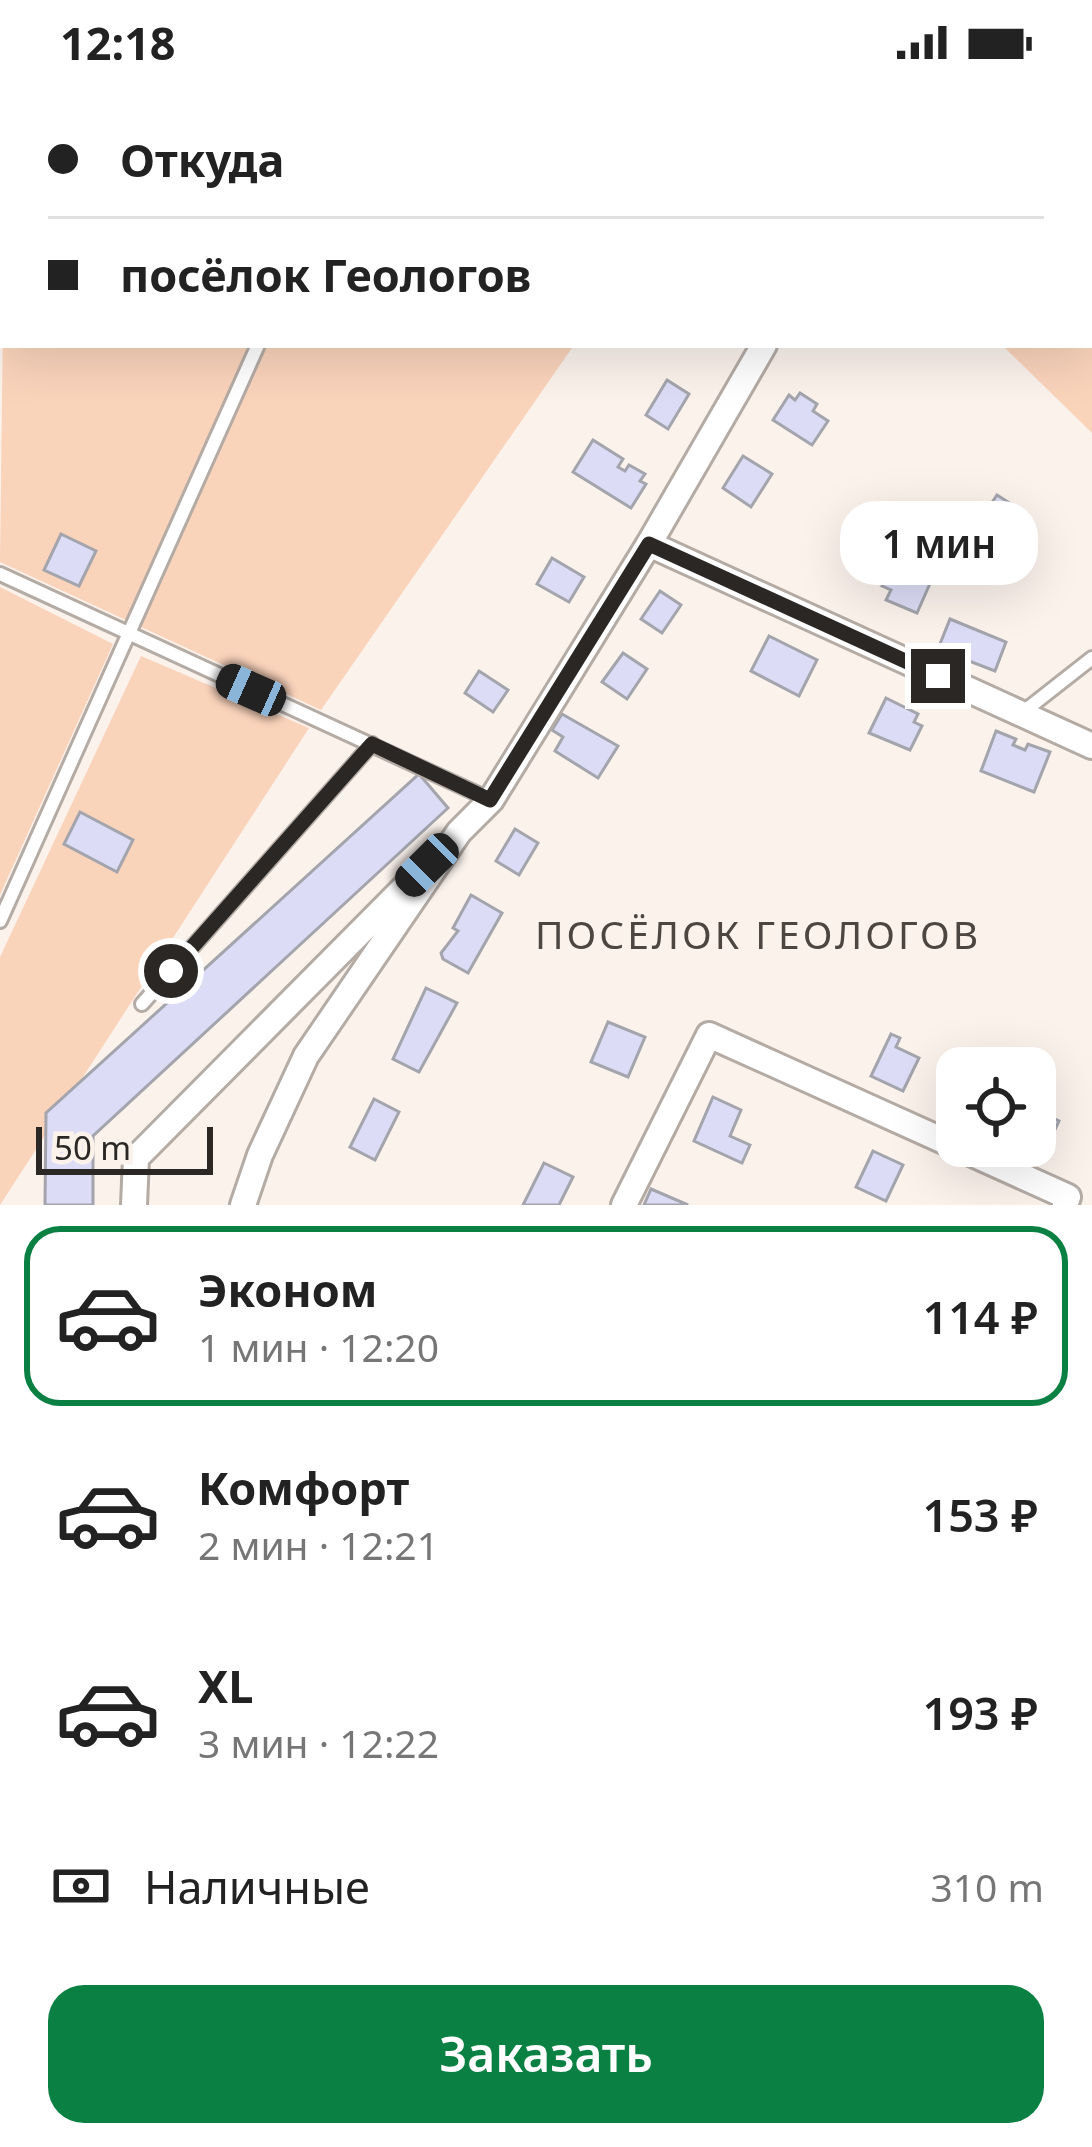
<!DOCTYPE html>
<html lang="ru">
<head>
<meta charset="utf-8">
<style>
	:root { --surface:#fff; --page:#f2f2f2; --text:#222; --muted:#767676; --line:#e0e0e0; --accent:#0b8043 }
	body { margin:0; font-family:"Noto Sans",sans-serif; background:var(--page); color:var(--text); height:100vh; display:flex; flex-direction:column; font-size:45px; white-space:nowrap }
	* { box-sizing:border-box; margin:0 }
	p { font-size:39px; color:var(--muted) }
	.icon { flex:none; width:66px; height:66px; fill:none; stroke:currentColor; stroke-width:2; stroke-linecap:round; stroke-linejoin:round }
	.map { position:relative; height:1121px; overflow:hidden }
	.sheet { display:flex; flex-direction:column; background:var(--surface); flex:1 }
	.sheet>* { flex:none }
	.banner { position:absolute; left:0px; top:0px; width:1092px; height:264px; box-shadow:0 12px 48px #0002; display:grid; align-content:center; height:264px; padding:0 48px; background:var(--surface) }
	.fabs { position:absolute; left:936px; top:963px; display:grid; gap:24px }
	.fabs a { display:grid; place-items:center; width:120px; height:120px; border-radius:24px; background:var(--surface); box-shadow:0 12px 48px #0002; font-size:60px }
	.scale { position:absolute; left:36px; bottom:30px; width:177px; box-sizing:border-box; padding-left:12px; border:6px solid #2a2725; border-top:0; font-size:33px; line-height:42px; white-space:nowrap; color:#2a2725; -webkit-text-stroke:9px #fbf2ec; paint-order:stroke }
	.end { position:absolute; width:54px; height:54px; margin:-27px; border:15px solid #2a2725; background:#fff; box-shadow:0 0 0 6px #fff }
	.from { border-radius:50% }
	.bubble { position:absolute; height:84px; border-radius:36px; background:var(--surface); box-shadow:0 12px 48px #0002; font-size:39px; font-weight:600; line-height:84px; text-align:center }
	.car { position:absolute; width:36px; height:72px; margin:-36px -18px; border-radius:15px; box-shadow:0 0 9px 3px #0007; background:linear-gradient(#222 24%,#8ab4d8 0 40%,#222 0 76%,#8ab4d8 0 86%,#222 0) }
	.banner b { display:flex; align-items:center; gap:42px; height:114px; font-size:45px }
	.banner b+b { border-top:3px solid var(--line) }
	.banner i { width:30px; height:30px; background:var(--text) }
	ul { padding:21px 0 0; list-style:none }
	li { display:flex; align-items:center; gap:36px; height:180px; margin:0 24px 18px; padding:0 24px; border:6px solid transparent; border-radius:36px }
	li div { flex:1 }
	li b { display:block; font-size:45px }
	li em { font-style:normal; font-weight:600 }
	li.selected { border-color:var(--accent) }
	li>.icon { width:108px; height:108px; stroke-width:1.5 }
	.pay { display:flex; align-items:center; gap:30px; height:132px; padding:0 48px; font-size:45px }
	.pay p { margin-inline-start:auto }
	.button { display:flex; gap:24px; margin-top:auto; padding:24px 48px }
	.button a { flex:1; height:138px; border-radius:36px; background:var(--accent); color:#fff; font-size:48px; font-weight:600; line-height:138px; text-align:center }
	.status { display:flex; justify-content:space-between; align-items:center; height:84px; padding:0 60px; background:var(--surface); direction:ltr }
	.status svg { height:33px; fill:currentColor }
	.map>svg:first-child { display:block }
	.green { fill:#fad3bb }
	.building { fill:#dcdcf6; stroke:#a3a4ac; stroke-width:3 }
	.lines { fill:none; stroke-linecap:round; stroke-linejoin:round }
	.lane-casing { stroke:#b4aba5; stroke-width:18 }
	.street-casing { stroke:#b4aba5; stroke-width:30 }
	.lane { stroke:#fff; stroke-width:12 }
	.street { stroke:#fff; stroke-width:24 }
	.route { stroke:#2a2725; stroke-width:15 }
	.labels { text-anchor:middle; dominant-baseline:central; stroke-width:9; stroke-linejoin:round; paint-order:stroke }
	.neighbourhood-label { font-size:39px; letter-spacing:3px; fill:#4c4540; stroke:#fbf2ec }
</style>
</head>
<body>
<div class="status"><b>12:18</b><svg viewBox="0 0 49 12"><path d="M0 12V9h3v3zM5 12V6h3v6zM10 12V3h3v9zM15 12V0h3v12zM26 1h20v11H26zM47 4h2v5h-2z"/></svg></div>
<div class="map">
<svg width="1092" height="1121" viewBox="0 0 1092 1121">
	<rect width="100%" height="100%" fill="#fbf2ec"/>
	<g class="green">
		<path d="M113 0H1092V349L1002 261H1089V3Z"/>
		<path d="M3 233V261H574L321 626 0 478Z"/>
		<path d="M0 503 113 560 0 811Z"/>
		<path d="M141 572 309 644 0 1121V873Z"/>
	</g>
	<g class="building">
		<path d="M667 296 689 310 668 345 646 331Z"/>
		<path d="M800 309 817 320 813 327 828 337 812 361 773 336 789 311 795 316Z"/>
		<path d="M593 356 623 375 618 383 625 387 629 381 645 390 640 397 646 400 631 424 573 388Z"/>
		<path d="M743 372 772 390 751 423 723 404Z"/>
		<path d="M997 411 1022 427 1017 435 1025 440 1007 467 999 462 994 470 969 453Z"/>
		<path d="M61 450 96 467 79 502 44 486Z"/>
		<path d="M905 466 920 472 917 480 935 488 917 529 886 516 891 506 882 502 888 488 894 490Z"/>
		<path d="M552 474 584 493 569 518 537 500Z"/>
		<path d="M660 507 681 521 662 549 641 535Z"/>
		<path d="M950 535 1006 558 995 587 938 565Z"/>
		<path d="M769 552 817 576 799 612 751 587Z"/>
		<path d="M623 569 647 585 627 615 602 598Z"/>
		<path d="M479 587 508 606 493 628 465 609Z"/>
		<path d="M886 614 918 630 914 638 922 642 910 666 869 649Z"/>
		<path d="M562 630 618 662 598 694 555 667 563 653 552 646Z"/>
		<path d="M996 647 1016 655 1013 661 1025 666 1028 660 1050 668 1034 708 981 687Z"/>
		<path d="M419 690 448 724 93 1052V1121H45L46 1029Z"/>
		<path d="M80 728 133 756 117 788 64 760Z"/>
		<path d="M515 745 538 759 519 791 496 777Z"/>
		<path d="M471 811 502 829 468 889 443 875 441 869 458 847 453 844Z"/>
		<path d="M426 904 457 919 419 988 393 975Z"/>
		<path d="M608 938 645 953 628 993 591 978Z"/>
		<path d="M891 950 900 954 896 963 919 974 903 1007 871 992Z"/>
		<path d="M949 998 957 1001V1030L938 1020Z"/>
		<path d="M713 1013 741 1026 730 1052 750 1061 742 1079 694 1057Z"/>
		<path d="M374 1015 399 1028 375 1076 350 1063Z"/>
		<path d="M1041 1028 1059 1037 1046 1065 1035 1059V1031Z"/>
		<path d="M873 1067 903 1081 886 1117 856 1103Z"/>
		<path d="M544 1079 573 1093 559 1121H523Z"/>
		<path d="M651 1105 688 1121H644Z"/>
	</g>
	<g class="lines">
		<defs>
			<g id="lane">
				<path d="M88 0 92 3"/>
				<path d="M465 0 467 3"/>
				<path d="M732 0 736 3"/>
				<path d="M126 3 128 0"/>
				<path d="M852 3 854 0"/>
				<path d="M0 75 3 77"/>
				<path d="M0 206 3 199"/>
				<path d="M0 490 491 716"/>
				<path d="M1022 629 1092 574"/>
				<path d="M0 837 258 261"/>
				<path d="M142 920 372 660"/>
			</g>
			<g id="street">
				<path d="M649 460 1092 662"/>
				<path d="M134 1121 136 1074 414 794"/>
				<path d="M243 1121 260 1071 306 972 459 748 491 716 649 460 764 261"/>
				<path d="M624 1121 709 951 1068 1113 1065 1121"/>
			</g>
		</defs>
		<use href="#lane" class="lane-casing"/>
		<use href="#street" class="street-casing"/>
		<use href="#lane" class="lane"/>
		<use href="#street" class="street"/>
	</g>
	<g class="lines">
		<path class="route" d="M171 887 372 660 490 716 649 460 938 592"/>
	</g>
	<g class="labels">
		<g class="neighbourhood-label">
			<text x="758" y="849">ПОСЁЛОК ГЕОЛОГОВ</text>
		</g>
	</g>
</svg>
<div class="fabs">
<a><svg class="icon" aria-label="locate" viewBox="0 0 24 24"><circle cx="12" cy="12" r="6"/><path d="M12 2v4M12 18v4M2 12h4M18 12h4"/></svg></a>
</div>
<div class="scale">50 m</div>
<i class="end from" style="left:171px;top:887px"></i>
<i class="end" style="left:938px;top:592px"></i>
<div class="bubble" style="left:840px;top:417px;width:198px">1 мин</div>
<i class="car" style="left:251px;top:606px;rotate:294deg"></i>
<i class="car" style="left:427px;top:781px;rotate:225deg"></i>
<div class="banner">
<b><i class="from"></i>Откуда</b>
<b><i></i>посёлок Геологов</b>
</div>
</div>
<section class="sheet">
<ul>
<li class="selected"><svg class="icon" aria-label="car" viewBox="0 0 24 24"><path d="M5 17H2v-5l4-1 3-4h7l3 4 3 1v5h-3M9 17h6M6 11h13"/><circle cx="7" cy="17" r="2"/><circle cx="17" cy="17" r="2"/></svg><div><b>Эконом</b><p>1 мин · 12:20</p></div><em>114 ₽</em></li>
<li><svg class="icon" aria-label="car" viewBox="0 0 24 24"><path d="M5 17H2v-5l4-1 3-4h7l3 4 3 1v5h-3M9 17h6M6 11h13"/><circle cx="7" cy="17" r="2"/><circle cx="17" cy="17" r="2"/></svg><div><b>Комфорт</b><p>2 мин · 12:21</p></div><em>153 ₽</em></li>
<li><svg class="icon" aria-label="car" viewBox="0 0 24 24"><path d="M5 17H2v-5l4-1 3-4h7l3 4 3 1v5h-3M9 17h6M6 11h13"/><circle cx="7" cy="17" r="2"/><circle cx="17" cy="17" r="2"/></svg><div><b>XL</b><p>3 мин · 12:22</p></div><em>193 ₽</em></li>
</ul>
<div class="pay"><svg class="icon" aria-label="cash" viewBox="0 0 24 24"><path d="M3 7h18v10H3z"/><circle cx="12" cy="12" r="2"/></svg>Наличные<p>310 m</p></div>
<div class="button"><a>Заказать</a></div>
</section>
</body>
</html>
